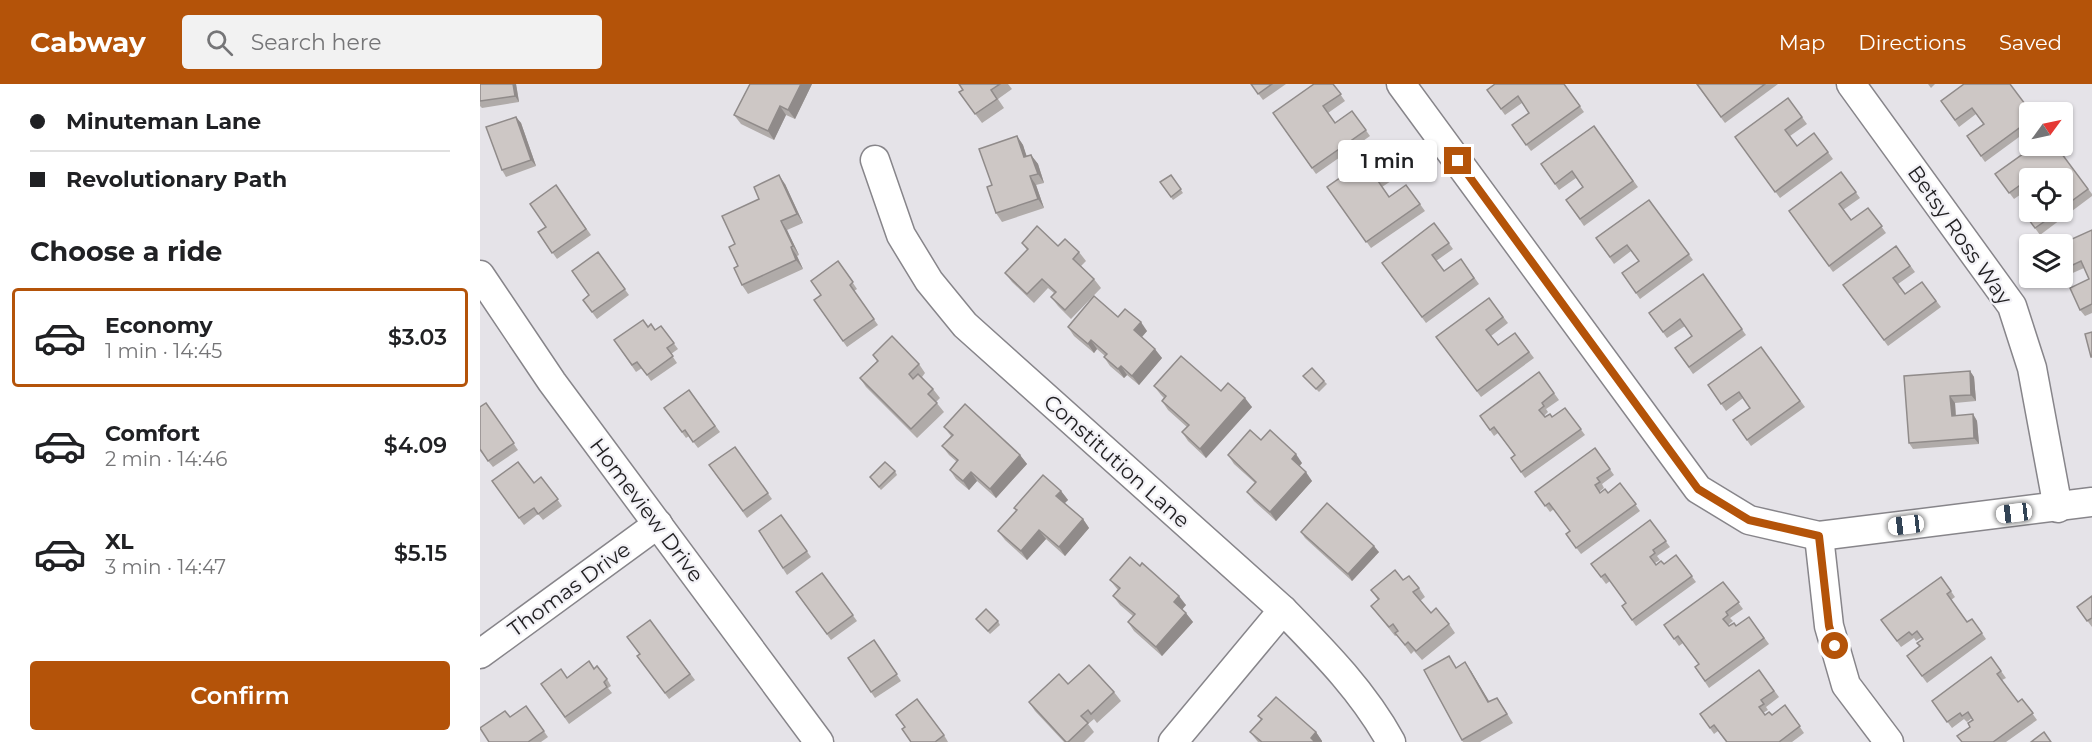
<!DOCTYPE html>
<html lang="en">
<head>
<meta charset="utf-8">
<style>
	:root { --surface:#fff; --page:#f2f2f2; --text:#202124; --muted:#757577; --line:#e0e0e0; --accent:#b45309 }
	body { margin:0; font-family:Montserrat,sans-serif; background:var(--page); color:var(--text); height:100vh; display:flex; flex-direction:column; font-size:22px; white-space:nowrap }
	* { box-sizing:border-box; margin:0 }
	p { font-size:20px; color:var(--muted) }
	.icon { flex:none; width:33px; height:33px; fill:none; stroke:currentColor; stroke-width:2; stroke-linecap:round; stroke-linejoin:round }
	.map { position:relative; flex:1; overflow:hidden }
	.panel { display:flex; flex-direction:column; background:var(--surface); width:480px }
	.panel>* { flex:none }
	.top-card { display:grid; align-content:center; height:132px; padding:0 30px; background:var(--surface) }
	.needle { width:39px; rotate:57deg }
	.tools { position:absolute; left:1539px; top:18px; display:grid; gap:12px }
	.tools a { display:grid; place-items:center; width:54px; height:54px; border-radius:6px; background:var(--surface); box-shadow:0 2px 4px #0004; font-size:30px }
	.end { position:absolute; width:27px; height:27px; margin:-14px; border:8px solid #b45309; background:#fff; box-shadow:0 0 0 3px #fff }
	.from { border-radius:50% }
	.bubble { position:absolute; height:42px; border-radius:6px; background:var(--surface); box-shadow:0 2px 4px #0004; font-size:20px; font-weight:600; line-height:42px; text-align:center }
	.car { position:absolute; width:18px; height:36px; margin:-18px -9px; border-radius:8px; box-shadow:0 0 4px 2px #0007; background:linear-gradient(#fff 24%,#345 0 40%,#fff 0 76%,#345 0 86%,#fff 0) }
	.top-card b { display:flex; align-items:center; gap:21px; height:57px; font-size:22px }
	.top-card b+b { border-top:2px solid var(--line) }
	.top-card i { width:15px; height:15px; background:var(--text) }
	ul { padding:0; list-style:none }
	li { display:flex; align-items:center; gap:18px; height:99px; margin:0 12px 9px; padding:0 18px; border:3px solid transparent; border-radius:6px }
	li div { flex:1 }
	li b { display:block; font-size:22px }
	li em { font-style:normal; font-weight:600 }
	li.selected { border-color:var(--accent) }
	li>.icon { width:54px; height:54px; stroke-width:1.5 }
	h2 { padding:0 30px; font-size:27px; line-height:72px }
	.action { display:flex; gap:12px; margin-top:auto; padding:12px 30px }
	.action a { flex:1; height:69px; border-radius:6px; background:var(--accent); color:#fff; font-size:24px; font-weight:600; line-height:69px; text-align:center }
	header { display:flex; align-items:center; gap:36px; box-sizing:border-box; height:84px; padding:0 30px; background:var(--accent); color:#fff }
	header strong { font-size:28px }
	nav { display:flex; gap:33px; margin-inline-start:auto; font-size:21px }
	.search { width:420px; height:54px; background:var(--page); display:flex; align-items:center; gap:15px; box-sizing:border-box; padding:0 21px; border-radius:6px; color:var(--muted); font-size:22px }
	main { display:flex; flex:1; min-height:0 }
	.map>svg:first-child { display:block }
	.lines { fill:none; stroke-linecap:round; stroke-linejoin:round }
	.minor-casing { stroke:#87858a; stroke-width:31 }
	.minor { stroke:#fff; stroke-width:28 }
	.wall { fill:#b0aba9 }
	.shaded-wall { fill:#908b8a }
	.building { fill:#cdc7c5; stroke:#908b8a; stroke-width:1.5 }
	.route { stroke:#b45309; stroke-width:8 }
	.labels { text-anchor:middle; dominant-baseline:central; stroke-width:4.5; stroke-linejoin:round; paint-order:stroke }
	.street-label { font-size:21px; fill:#222123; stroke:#f2f1f6 }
</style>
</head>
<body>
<header>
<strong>Cabway</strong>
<div class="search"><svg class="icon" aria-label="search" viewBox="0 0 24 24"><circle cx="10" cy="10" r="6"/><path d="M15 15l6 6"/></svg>Search here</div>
<nav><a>Map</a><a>Directions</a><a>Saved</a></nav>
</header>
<main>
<section class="panel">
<div class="top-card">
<b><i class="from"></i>Minuteman Lane</b>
<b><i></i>Revolutionary Path</b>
</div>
<h2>Choose a ride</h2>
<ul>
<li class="selected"><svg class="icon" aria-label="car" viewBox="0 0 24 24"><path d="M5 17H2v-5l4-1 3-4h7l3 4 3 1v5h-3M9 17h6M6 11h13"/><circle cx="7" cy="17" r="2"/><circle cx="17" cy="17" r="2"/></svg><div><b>Economy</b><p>1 min · 14:45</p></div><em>$3.03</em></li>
<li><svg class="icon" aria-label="car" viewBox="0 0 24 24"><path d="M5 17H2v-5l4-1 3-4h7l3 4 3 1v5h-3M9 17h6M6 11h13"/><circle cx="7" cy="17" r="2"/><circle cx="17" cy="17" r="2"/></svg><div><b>Comfort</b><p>2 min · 14:46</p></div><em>$4.09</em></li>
<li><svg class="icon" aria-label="car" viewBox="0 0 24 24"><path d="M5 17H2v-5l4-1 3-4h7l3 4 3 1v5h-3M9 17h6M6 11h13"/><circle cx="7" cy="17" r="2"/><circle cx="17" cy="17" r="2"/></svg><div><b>XL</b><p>3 min · 14:47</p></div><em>$5.15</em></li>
</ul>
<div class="action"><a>Confirm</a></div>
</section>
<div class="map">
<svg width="1612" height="658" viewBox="0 0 1612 658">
	<rect width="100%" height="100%" fill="#e5e3e8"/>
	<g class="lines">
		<defs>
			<g id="minor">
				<path d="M921 0 1218 405 1269 436 1339 452 1612 418"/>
				<path d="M1371 0 1532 222 1552 284 1578 424"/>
				<path d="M395 76 421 151 449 197 485 241 803 526C843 567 883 607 911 658"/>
				<path d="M0 191 72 298 339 658"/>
				<path d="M1339 452 1349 542 1366 601 1409 658"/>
				<path d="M0 570 178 440"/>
				<path d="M693 658 803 526"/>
			</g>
		</defs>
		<use href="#minor" class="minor-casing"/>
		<use href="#minor" class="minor"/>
	</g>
	<g class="wall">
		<path d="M0 0H36L39 18 2 24 0 22Z"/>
		<path d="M270 0H332L315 35 306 31 294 56 261 40 254 31Z"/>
		<path d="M479 0H528L532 5 518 15 524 24 502 39 479 8 483 6Z"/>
		<path d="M771 0H806L783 16Z"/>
		<path d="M853 0 865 17 848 29 855 39 872 27 890 52 836 90 793 29Z"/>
		<path d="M1084 0 1104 28 1051 67 1032 41 1049 29 1042 19 1025 31 1007 6Z"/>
		<path d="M1216 0H1298L1245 39Z"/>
		<path d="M1448 0H1455L1451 4Z"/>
		<path d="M1308 14 1327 40 1310 52 1317 62 1334 49 1353 75 1300 114 1255 53Z"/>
		<path d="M1461 17 1550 28V45L1505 78 1487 52 1503 40 1496 30 1479 43Z"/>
		<path d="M36 33 41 39 56 82 26 93 22 86Z"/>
		<path d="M1114 42 1158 103 1104 142 1086 116 1103 103 1096 94 1079 106 1061 80Z"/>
		<path d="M537 52 543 61 546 72 551 71 558 80 564 99 556 101 564 124 522 138 516 129 512 101Z"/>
		<path d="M1554 62H1576L1612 110V112L1560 151 1541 125 1550 119V128H1582V94H1550V104L1534 115 1515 90Z"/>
		<path d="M915 85 920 91 902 103 909 113 926 101 945 127 891 164 847 103Z"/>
		<path d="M1361 88 1380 114 1363 126 1371 136 1388 124 1406 149 1353 188 1309 127Z"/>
		<path d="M691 91 703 109 693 116 680 98Z"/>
		<path d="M305 100 323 139 307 146 319 171 317 172 323 185 268 210 262 201 258 182 255 160Z"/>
		<path d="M76 101 111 151 77 175 58 148 66 143Z"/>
		<path d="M1169 116 1213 176 1160 215 1142 189 1159 177 1151 167 1134 180 1116 154Z"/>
		<path d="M954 139 973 165 956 177 964 187 981 175 999 200 946 239 902 179Z"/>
		<path d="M1612 146V229L1605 232 1600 226 1609 195 1604 184 1586 192 1582 187V160Z"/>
		<path d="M542 159 578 162 599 168 606 177 601 182 614 195 621 204 591 235 578 222 571 213 574 209 568 204 554 219 532 198 525 189 547 166Z"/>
		<path d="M1416 162 1435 188 1418 200 1425 210 1442 198 1461 223 1408 262 1363 201Z"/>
		<path d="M118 168 149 211 117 235 103 216 109 211Z"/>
		<path d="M358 177 377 205 374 207 398 241 367 263 334 216 341 211Z"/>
		<path d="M1223 190 1266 251 1213 290 1195 264 1212 252 1205 242 1187 254 1169 229Z"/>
		<path d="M1009 214 1028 239 1011 252 1018 261 1035 249 1054 274 1001 313 956 253Z"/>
		<path d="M638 233 667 247 662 253 682 274 659 301 647 291 644 294 630 282 624 273 625 272 617 265 614 269 594 252 588 243Z"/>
		<path d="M181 242 198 265 191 270 197 279 171 297 162 284 156 288 134 256 168 243 175 246Z"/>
		<path d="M1281 263 1325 323 1271 362 1253 336 1270 324 1263 314 1246 327 1228 301Z"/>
		<path d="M393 271 439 280 445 289 442 293 453 305 460 314 456 318 464 328 437 354 386 303 380 294 397 277Z"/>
		<path d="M1490 287 1494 293 1496 317 1475 319 1476 332 1493 330 1497 337 1499 360 1433 365 1429 359Z"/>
		<path d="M1059 288 1079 316 1066 325 1068 328 1064 332 1065 333H1072L1085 324 1105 351 1045 394 1031 374 1035 371 1018 349 1014 352 1000 332Z"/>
		<path d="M823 292 844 297 847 300 839 308Z"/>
		<path d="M674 302 741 307 772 323 726 374 708 357 702 348 707 343 688 326 682 317 684 314 681 311Z"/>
		<path d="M209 306 240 348 218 364 209 352 206 354 184 324Z"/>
		<path d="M6 319 38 366 13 383 0 367V323Z"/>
		<path d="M464 343 540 371 547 380 516 414 497 397 489 406 476 395 470 386 477 378 469 371 462 362 471 352Z"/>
		<path d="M781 356 822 379 819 382 832 397 796 437 774 417 767 408 775 399 754 380 748 371Z"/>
		<path d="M255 363 292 415 267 434 229 381Z"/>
		<path d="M1115 364 1134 391 1122 400 1124 404 1119 408 1120 409H1128L1140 399 1160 427 1101 470 1086 450 1090 447 1074 425 1070 428 1055 408Z"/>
		<path d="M415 387 417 391 401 406 390 393Z"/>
		<path d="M61 393 82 422 63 436 58 430 44 441 12 397 54 399Z"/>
		<path d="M581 407 588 416 584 419 603 435 609 444 585 472 566 455 547 476 525 456 518 447 536 427 534 424Z"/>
		<path d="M301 431 331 473 307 491 279 447Z"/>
		<path d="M1170 436 1190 463 1177 472 1180 476 1175 479 1176 481 1184 480 1196 471 1216 498 1156 542 1142 522 1146 519 1130 497 1126 500 1111 480Z"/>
		<path d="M821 448 899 468 872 497 825 454Z"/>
		<path d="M342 489 377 537 351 556 316 508Z"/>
		<path d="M1461 493 1475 513 1471 516 1487 538 1492 535 1506 555 1447 599 1427 572 1440 562 1443 555 1441 554 1436 557 1434 554 1421 563 1401 536Z"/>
		<path d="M630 496 706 521 702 525 713 538 682 572 654 547 648 538 653 532 640 521 633 512 638 506Z"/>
		<path d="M923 496 939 504 945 513 940 517 951 529 969 540 975 549 942 576 934 567 931 570 917 551 915 552 898 531 891 522 898 516 891 506Z"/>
		<path d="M1243 498 1263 525 1250 534 1253 537 1248 541 1249 542H1256L1269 533 1289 560 1229 604 1215 583 1219 580 1203 559 1199 562 1184 541Z"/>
		<path d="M1612 512V543L1597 523Z"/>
		<path d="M496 535 518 537 520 541 510 550Z"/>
		<path d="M170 536 215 596 189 615 157 572 160 570Z"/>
		<path d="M394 556 421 597 395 614 368 574Z"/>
		<path d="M1511 573 1526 594 1522 596 1538 618 1542 615 1557 636 1526 658H1482L1490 643 1493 636 1492 634 1487 638 1484 635 1472 644 1452 617Z"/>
		<path d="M977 583 991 587 1009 618 1023 623 1033 639 1000 658H983L944 586Z"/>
		<path d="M114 585 127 595 131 602 128 604 132 609 89 640 61 600 87 594Z"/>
		<path d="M1279 586 1299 613 1286 623 1288 626 1283 629 1285 631H1292L1305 621 1324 649 1312 658H1246L1238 647 1234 650 1220 630Z"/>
		<path d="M588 600 634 608 641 617 617 639 614 635 608 640 614 648 604 658H584L555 627 549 618Z"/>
		<path d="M46 622 68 653 61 658H9L30 633Z"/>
		<path d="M778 632 836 648 842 657 778 658 770 648 781 636Z"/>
		<path d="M464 651 468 658H431Z"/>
	</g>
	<g class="shaded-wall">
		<path d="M33 0H36L39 18 35 12Z"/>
		<path d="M321 0H332L315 35 308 26Z"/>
		<path d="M300 22 306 31 294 56 288 47Z"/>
		<path d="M36 33 41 39 56 82 51 76Z"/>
		<path d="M537 52 543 61 550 82 544 73Z"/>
		<path d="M551 71 558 80 564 99 558 90Z"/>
		<path d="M299 91 305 100 323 139 317 130Z"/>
		<path d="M550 92 556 101 564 124 558 115Z"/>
		<path d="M301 137 307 146 319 171 313 162Z"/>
		<path d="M311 163 317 172 323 185 316 176Z"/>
		<path d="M661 238 667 247 660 255 654 246Z"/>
		<path d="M611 256 617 265 614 269 608 260Z"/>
		<path d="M675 265 682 274 659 301 652 292Z"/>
		<path d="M641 282 647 291 644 294 638 285Z"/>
		<path d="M1490 287 1494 293 1496 317 1491 311Z"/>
		<path d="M1470 312 1475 319 1476 338 1472 332Z"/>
		<path d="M765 314 772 323 726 374 720 365Z"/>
		<path d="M1493 330 1497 337 1499 360 1494 354Z"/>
		<path d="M816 370 822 379 818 384 812 375Z"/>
		<path d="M540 371 547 380 516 414 510 405Z"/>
		<path d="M491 388 497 397 489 406 483 397Z"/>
		<path d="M826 388 832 397 796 437 790 428Z"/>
		<path d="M581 407 588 416 583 421 576 412Z"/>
		<path d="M603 435 609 444 585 472 579 463Z"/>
		<path d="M559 446 566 455 547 476 541 467Z"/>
		<path d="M894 462 899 468 872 497 868 490Z"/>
		<path d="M699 512 706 521 701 527 694 518Z"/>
		<path d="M706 529 713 538 682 572 676 563Z"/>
		<path d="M985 578 991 587 1015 627 1008 618Z"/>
		<path d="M836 648 842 657V658H834L831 654Z"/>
	</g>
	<g class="building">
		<path d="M0 0H33L35 12 0 17Z"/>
		<path d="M270 0H321L308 26 300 22 288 47 254 31Z"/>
		<path d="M479 0H520L511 6 517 15 495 30 479 8 483 6Z"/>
		<path d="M771 0H792L778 10Z"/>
		<path d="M834 0H853L861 10 843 22 855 39 872 27 886 46 832 84 793 29Z"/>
		<path d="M1015 0H1084L1100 22 1046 61 1032 41 1049 29 1038 12 1021 25 1007 6Z"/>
		<path d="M1217 0H1285L1241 33Z"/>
		<path d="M1484 0H1530L1551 28H1550V36L1501 72 1487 52 1504 40 1492 24 1475 36 1461 17Z"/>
		<path d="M1308 14 1322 33 1305 46 1317 62 1334 49 1348 68 1295 108 1255 53Z"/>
		<path d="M36 33 51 76 22 86 6 43Z"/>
		<path d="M1114 42 1153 97 1100 135 1086 116 1103 103 1092 87 1075 100 1061 80Z"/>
		<path d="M537 52 544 73 551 71 558 90 550 92 558 115 516 129 507 103 512 101 499 65Z"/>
		<path d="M1554 62H1576L1608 105 1582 124V94H1550V101L1546 97 1529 109 1515 90Z"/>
		<path d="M901 65 915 85 898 97 909 113 926 101 940 120 886 158 847 103Z"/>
		<path d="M1361 88 1376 108 1359 120 1371 136 1388 124 1402 142 1349 182 1309 127Z"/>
		<path d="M299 91 317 130 301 137 313 162 311 163 316 176 262 201 254 184 258 182 249 163 255 160 242 132 279 115 274 103Z"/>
		<path d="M691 91 701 105 691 113 680 98Z"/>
		<path d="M76 101 106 145 72 169 58 148 66 143 50 120Z"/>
		<path d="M1169 116 1209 170 1156 209 1142 189 1159 177 1147 161 1130 173 1116 154Z"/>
		<path d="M1550 119V128H1578L1555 144 1541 125Z"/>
		<path d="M954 139 969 159 952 171 964 187 981 175 994 194 942 233 902 179Z"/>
		<path d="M557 142 578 162 585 155 599 168 593 175 614 195 585 226 571 213 576 208 562 195 547 210 525 189 548 165 542 159Z"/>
		<path d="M1612 146V220L1600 226 1590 204 1609 195 1601 177 1582 186V160H1581Z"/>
		<path d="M1416 162 1430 182 1413 194 1425 210 1442 198 1456 217 1404 256 1363 201Z"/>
		<path d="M118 168 145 205 112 228 103 216 109 211 92 187Z"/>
		<path d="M358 177 373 198 370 201 394 235 363 257 334 216 341 211 331 197Z"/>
		<path d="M1223 190 1262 245 1209 283 1195 264 1212 252 1200 235 1183 248 1169 229Z"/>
		<path d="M614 212 638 233 645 225 661 238 654 246 675 265 652 292 641 282 638 285 624 273 627 270 611 256 608 260 588 243Z"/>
		<path d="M1009 214 1023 233 1006 246 1018 261 1035 249 1049 268 997 307 956 253Z"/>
		<path d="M163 236 168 243 171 240 175 246 181 242 194 259 187 264 193 272 167 291 157 278 152 281 134 256Z"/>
		<path d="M1612 248V273H1611L1605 250Z"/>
		<path d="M412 252 439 280 429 290 433 295 438 290 453 305 448 310 457 319 431 345 380 294 398 277 393 271Z"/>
		<path d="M1281 263 1320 317 1267 356 1253 336 1270 324 1259 308 1241 320 1228 301Z"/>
		<path d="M701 272 741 307 748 299 765 314 720 365 702 348 709 341 682 317 686 312 674 302Z"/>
		<path d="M832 284 844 297 836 305 823 292Z"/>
		<path d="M1490 287 1491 311 1470 312 1472 332 1493 330 1494 354 1429 359 1424 292Z"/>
		<path d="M1059 288 1074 309 1062 319 1064 322 1059 326 1065 333 1070 330 1072 333 1085 324 1101 345 1041 388 1031 374 1035 371 1014 343 1010 346 1000 332Z"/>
		<path d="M209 306 235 342 213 358 205 346 202 348 184 324Z"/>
		<path d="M6 319 34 359 8 377 0 365V323Z"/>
		<path d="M485 320 540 371 510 405 491 388 483 397 470 386 478 376 462 362 473 351 464 343Z"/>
		<path d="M770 346 781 356 790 346 816 370 812 375 826 388 790 428 767 408 776 398 748 371Z"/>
		<path d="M255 363 288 409 263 427 229 381Z"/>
		<path d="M1115 364 1130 385 1117 394 1120 398 1115 401 1120 409 1125 405 1128 409 1140 399 1156 420 1096 464 1086 450 1090 447 1069 419 1065 422 1055 408Z"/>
		<path d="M38 378 54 399 61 393 78 415 58 430 54 424 39 434 12 397Z"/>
		<path d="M405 378 415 387 399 403 390 393Z"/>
		<path d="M563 391 581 407 576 412 603 435 579 463 559 446 541 467 518 447 537 426 534 424Z"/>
		<path d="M847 419 894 462 868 490 821 448Z"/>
		<path d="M301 431 327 467 303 484 279 447Z"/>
		<path d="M1170 436 1186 457 1173 466 1175 469 1170 473 1176 481 1181 477 1184 480 1196 471 1212 492 1152 536 1142 522 1146 519 1125 490 1121 493 1111 480Z"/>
		<path d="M650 473 660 482 662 479 699 512 694 518 706 529 676 563 648 538 655 530 633 512 640 504 630 496Z"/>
		<path d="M915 486 923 496 929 492 939 504 933 508 951 529 956 524 969 540 936 567 928 558 925 561 915 549 918 547 913 540 909 543 891 522 899 515 891 506Z"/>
		<path d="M342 489 373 531 347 550 316 508Z"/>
		<path d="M1461 493 1471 507 1467 510 1487 538 1492 535 1502 549 1442 592 1427 572 1440 562 1437 559 1443 555 1437 547 1432 551 1429 548 1417 557 1401 536Z"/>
		<path d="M1243 498 1259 518 1246 528 1248 531 1243 535 1249 542 1254 539 1256 542 1269 533 1284 554 1225 597 1215 583 1219 580 1198 552 1194 555 1184 541Z"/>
		<path d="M1612 512V534L1607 537 1597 523Z"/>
		<path d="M506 525 518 537 508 547 496 535Z"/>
		<path d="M170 536 210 590 185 609 157 572 160 570 147 553Z"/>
		<path d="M394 556 417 590 391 608 368 574Z"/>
		<path d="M969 572 976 584 985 578 1008 618 1017 614 1027 630 982 656 944 586Z"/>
		<path d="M1511 573 1521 587 1517 590 1538 618 1542 615 1553 629 1513 658H1482L1477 652 1490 643 1488 639 1493 636 1488 628 1482 632 1480 629 1467 638 1452 617Z"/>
		<path d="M109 577 114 585 117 582 127 595 124 598 127 603 85 633 61 600 81 585 87 594Z"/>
		<path d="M609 581 634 608 611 630 608 626 601 632 608 639 588 658H586L549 618 579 590 588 600Z"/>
		<path d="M1279 586 1294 607 1281 616 1284 620 1279 623 1285 631 1289 628 1292 631 1305 621 1320 642 1299 658H1247L1234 641 1230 644 1220 630Z"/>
		<path d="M796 613 836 648 831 654 835 658H782L770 648 782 635 778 632Z"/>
		<path d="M437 615 464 651 455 658H431L422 645 425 643 416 631Z"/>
		<path d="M46 622 64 647 48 658H9L0 644 25 627 30 633Z"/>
		<path d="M1564 648 1571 658H1551Z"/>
	</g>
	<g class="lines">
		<path class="route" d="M978 77 1218 405 1269 436 1339 452 1349 542 1355 562"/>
	</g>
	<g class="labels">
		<g class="street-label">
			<text transform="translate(1480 151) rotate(55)">Betsy Ross Way</text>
			<text transform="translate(637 377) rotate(42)">Constitution Lane</text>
			<text transform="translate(167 426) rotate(53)">Homeview Drive</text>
			<text transform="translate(89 505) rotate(-36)">Thomas Drive</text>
		</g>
	</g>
</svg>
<div class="tools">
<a><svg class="needle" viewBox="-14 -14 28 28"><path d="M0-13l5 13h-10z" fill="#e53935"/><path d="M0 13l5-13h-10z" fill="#757577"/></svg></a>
<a><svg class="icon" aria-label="locate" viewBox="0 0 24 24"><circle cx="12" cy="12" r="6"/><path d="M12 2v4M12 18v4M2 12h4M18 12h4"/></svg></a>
<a><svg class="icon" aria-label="layers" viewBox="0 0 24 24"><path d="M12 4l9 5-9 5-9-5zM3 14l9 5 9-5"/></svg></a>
</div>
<i class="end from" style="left:1355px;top:562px"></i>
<i class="end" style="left:978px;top:77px"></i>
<div class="bubble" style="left:858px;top:56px;width:99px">1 min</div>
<i class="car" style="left:1534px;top:429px;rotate:263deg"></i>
<i class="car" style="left:1426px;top:441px;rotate:263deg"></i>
</div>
</main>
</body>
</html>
